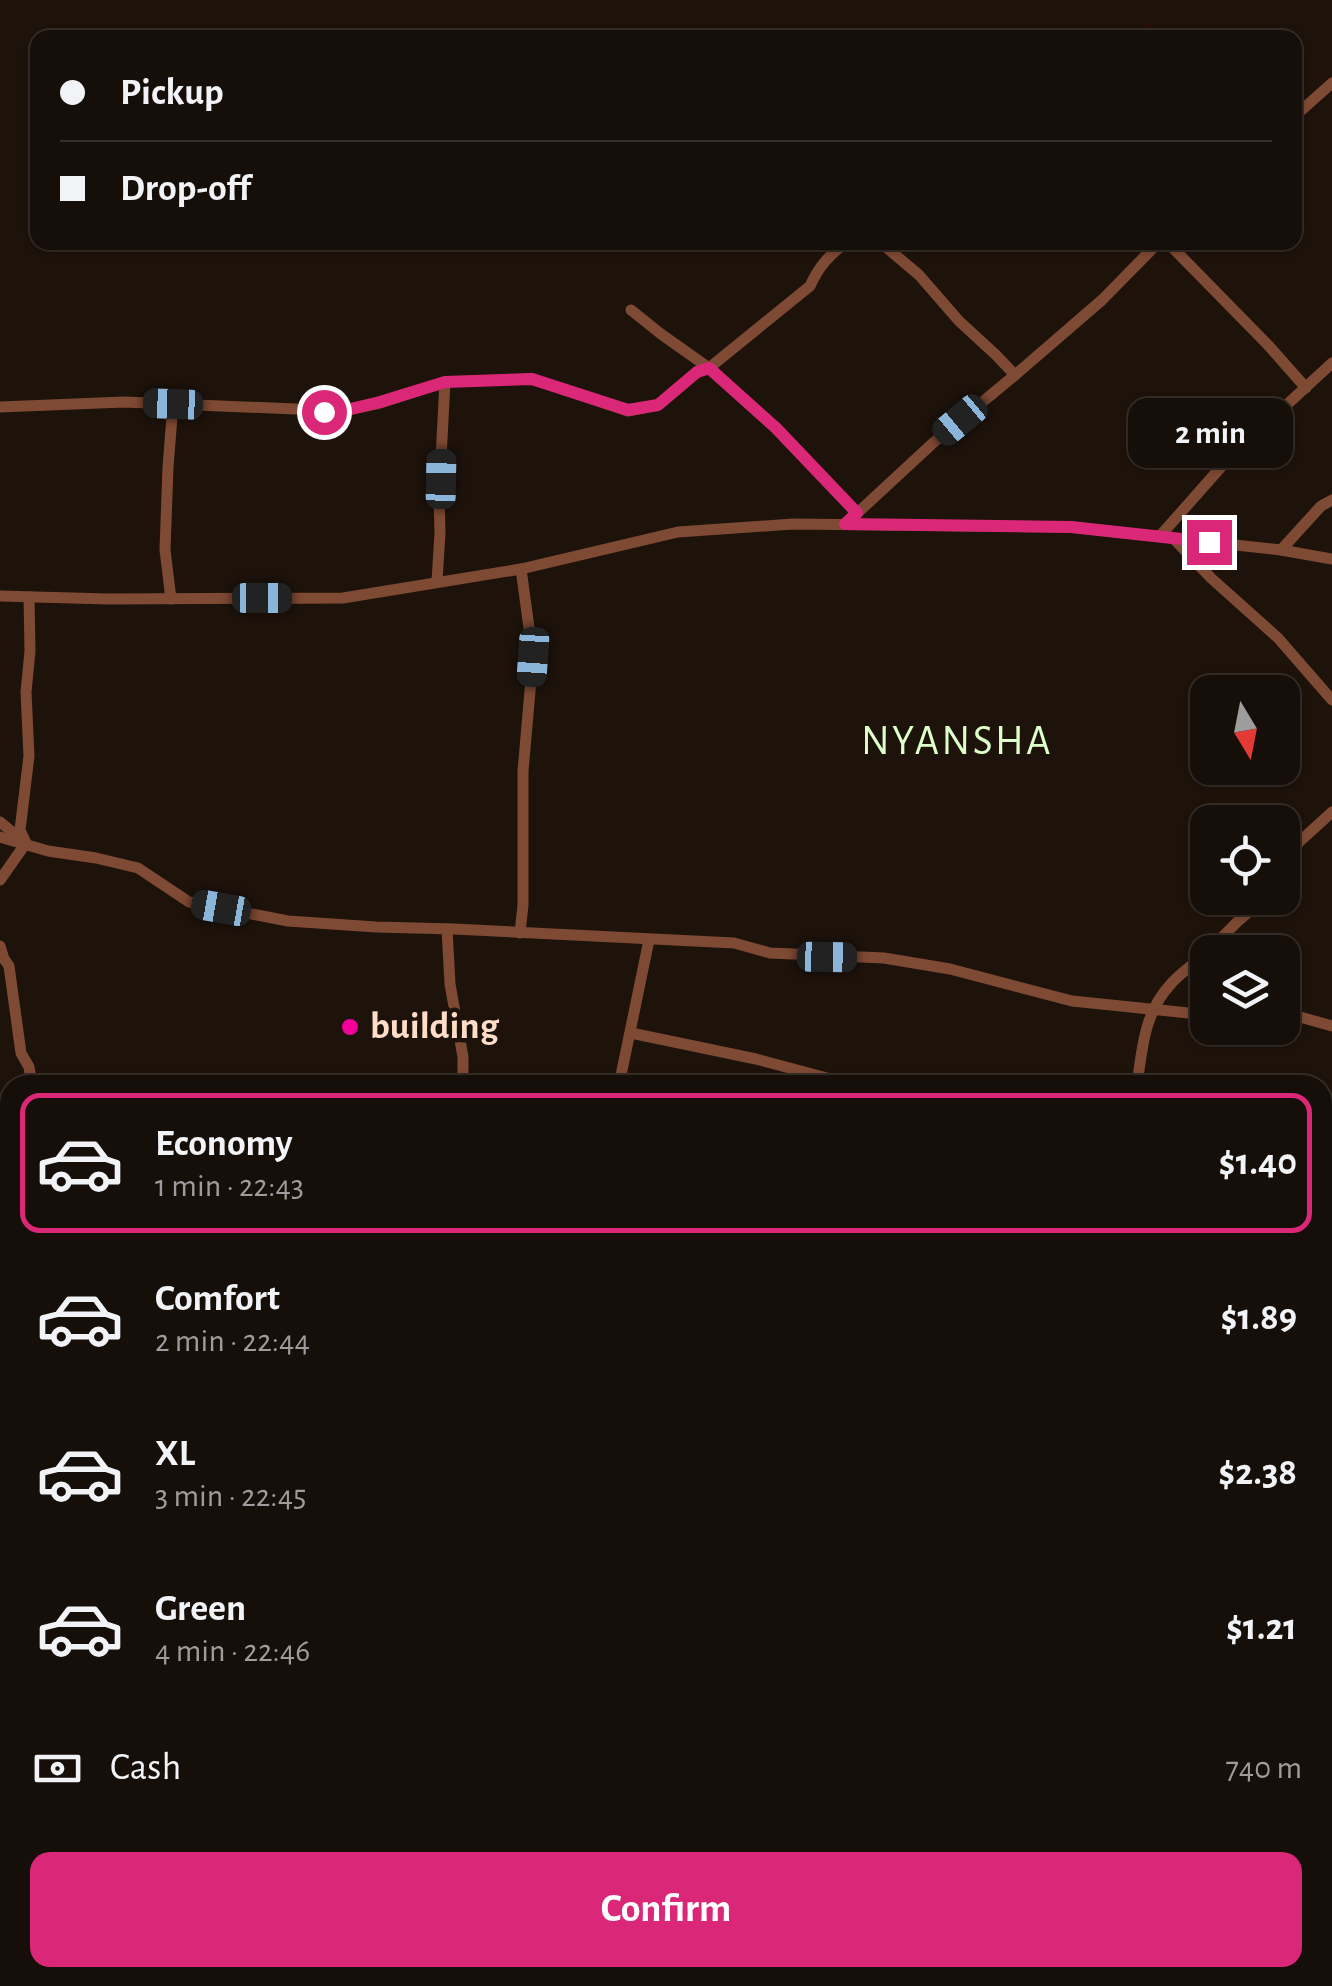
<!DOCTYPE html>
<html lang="en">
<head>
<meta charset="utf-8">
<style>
	:root { --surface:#160e08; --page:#1f1712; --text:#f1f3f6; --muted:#9e9c9c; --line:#352e29; --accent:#db2777 }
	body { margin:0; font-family:"Alegreya Sans",sans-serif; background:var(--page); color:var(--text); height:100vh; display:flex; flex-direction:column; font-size:38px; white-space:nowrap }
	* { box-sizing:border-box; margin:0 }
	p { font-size:32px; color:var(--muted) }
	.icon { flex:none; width:55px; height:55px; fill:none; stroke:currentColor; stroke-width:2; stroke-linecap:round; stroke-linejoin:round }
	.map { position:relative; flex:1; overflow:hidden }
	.side { position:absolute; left:0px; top:1075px; width:1332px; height:912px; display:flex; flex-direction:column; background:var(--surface); border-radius:30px 30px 0 0; box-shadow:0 2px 8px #0004,0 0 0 2px var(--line) }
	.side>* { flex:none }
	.guide { position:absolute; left:30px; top:30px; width:1272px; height:220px; border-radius:20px; box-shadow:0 2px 8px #0004,0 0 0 2px var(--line); display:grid; align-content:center; height:220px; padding:0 30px; background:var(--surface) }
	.needle { width:65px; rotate:170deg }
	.tools { position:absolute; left:1190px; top:675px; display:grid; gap:20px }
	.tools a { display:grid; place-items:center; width:110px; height:110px; border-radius:20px; background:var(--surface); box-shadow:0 2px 8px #0004,0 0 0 2px var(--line); font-size:50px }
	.end { position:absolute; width:45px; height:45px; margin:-22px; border:12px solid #db2777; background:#fff; box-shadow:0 0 0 5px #fff }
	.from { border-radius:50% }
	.bubble { position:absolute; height:70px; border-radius:20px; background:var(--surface); box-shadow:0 2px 8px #0004,0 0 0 2px var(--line); font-size:32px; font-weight:600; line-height:70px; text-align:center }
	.car { position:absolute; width:30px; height:60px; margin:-30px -15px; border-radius:12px; box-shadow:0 0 8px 2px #0007; background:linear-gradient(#222 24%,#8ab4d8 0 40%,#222 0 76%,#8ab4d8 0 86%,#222 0) }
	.guide b { display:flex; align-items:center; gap:35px; height:95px; font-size:38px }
	.guide b+b { border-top:2px solid var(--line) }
	.guide i { width:25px; height:25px; background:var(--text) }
	ul { padding:18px 0 0; list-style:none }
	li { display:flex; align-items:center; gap:30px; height:140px; margin:0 20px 15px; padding:0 10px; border:5px solid transparent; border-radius:20px }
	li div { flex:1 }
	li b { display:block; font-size:38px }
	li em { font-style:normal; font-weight:600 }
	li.active { border-color:var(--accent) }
	li>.icon { width:90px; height:90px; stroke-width:1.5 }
	.pay { display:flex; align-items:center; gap:25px; height:110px; padding:0 30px; font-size:38px }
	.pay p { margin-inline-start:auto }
	.button { display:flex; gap:20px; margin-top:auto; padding:20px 30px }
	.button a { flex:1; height:115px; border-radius:20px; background:var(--accent); color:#fff; font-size:40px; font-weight:600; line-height:115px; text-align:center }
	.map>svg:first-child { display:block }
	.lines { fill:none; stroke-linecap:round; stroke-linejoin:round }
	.stream { stroke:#3b060c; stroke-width:2.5 }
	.minor { stroke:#7f4a33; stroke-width:11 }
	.route { stroke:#db2777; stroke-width:12 }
	.poi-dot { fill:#f3009b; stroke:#1e130b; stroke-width:4 }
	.labels { text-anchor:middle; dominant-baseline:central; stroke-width:9; stroke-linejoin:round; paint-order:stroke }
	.poi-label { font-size:38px; font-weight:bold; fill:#ffddc8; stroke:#1e130b; text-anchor:start }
	.quarter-label { font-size:42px; letter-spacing:2.5px; fill:#deffca; stroke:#1e130b }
</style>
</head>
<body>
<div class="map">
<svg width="1332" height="1986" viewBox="0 0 1332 1986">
	<rect width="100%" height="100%" fill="#1e130b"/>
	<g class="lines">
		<path class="stream" d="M1133 38 1148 25"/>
		<g class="minor">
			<path d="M1295 116 1332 83"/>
			<path d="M1167 242 1268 345 1306 388"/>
			<path d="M631 310 661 334 709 368 810 286C819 266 830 254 847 242"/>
			<path d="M1015 375 1102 300 1159 242"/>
			<path d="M0 407 124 402 343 411 380 403 445 382 532 379 628 411 658 405 697 372 709 368 776 428 857 513"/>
			<path d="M852 518 933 443 1015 375 996 355 959 321 919 275 880 242"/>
			<path d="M1160 536 1229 458 1332 363"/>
			<path d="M1173 538 1211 578 1278 638 1332 700"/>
			<path d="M1281 550 1321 506 1332 500"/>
			<path d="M437 581 440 533 439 496 445 382"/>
			<path d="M0 596 108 599 343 598 521 569 678 532 793 524 1071 527 1281 550 1332 559"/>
			<path d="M171 599 165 550 168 467 173 404"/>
			<path d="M0 822 22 840"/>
			<path d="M0 837 48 851 96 858 138 868 189 902 288 921 376 927 454 929 734 943 770 953 884 958 950 969 1072 1001 1208 1015"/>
			<path d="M26 843 20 830 29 756 26 692 30 651 29 597"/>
			<path d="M0 880 26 843"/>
			<path d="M1282 881 1298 843 1332 812"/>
			<path d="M447 929 450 984 463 1057V1085"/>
			<path d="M520 933 523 905V771L533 657 521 569"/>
			<path d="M0 946 4 959 9 966 21 1053 29 1067 32 1085"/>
			<path d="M1208 952 1238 921 1265 898"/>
			<path d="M1282 1018 1300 1017 1332 1026"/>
			<path d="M631 1033 756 1059 853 1085"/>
			<path d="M619 1085 649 940"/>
			<path d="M1137 1085C1142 1050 1144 1013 1170 985 1180 973 1195 963 1208 953"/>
			<path d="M1322 1285 1332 1290"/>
			<path d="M1322 1489 1332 1491"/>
			<path d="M1322 1717 1332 1721"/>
			<path d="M0 1760 10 1771"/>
			<path d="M1322 1888 1332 1887"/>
			<path d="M98 1978 101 1986"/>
			<path d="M846 1978 853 1986"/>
			<path d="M656 1986 686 1978"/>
			<path d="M1289 1986 1290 1978"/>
		</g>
	</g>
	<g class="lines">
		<path class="route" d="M324 412 342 411 380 402 445 382 532 379 628 410 658 405 697 372 709 368 776 428 857 513 845 524 1071 527 1209 542"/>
	</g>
	<circle class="poi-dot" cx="350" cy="1027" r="10"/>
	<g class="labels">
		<g class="poi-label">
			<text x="370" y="1027">building</text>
		</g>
		<g class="quarter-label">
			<text x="957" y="741">NYANSHA</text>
		</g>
	</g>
</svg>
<div class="tools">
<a><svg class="needle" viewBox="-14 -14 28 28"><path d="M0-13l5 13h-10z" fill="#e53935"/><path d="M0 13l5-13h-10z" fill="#9e9c9c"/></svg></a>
<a><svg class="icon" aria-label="locate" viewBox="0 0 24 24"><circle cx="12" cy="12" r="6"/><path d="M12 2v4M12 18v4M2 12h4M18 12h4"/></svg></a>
<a><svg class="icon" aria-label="layers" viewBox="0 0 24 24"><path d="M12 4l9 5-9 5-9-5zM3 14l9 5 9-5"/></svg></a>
</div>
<i class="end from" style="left:324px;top:412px"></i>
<i class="end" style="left:1209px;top:542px"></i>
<div class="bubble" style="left:1128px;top:398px;width:165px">2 min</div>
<i class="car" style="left:173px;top:404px;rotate:272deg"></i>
<i class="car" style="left:960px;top:420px;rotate:230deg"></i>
<i class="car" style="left:441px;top:479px;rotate:1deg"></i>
<i class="car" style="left:262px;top:598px;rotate:90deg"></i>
<i class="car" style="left:533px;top:657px;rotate:184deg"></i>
<i class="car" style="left:221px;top:908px;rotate:280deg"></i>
<i class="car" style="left:827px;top:957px;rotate:91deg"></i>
<div class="guide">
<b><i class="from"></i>Pickup</b>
<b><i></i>Drop-off</b>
</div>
<section class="side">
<ul>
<li class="active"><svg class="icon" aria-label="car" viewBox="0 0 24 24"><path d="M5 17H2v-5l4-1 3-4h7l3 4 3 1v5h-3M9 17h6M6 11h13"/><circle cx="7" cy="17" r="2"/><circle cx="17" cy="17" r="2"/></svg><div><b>Economy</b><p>1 min · 22:43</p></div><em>$1.40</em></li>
<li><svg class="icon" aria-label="car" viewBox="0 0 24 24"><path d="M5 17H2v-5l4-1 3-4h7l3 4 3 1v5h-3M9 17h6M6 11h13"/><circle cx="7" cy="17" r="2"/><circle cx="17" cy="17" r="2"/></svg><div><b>Comfort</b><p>2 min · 22:44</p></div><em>$1.89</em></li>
<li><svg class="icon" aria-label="car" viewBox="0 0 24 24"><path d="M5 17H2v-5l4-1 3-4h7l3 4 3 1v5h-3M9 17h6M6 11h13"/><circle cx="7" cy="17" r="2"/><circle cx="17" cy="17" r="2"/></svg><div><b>XL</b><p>3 min · 22:45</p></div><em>$2.38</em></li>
<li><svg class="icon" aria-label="car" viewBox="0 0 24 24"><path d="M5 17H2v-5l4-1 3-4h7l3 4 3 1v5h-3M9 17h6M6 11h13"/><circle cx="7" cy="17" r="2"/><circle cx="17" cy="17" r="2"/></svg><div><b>Green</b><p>4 min · 22:46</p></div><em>$1.21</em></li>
</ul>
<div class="pay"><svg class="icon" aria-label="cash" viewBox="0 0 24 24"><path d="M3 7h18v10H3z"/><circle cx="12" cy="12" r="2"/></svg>Cash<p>740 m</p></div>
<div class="button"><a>Confirm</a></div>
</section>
</div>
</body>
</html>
